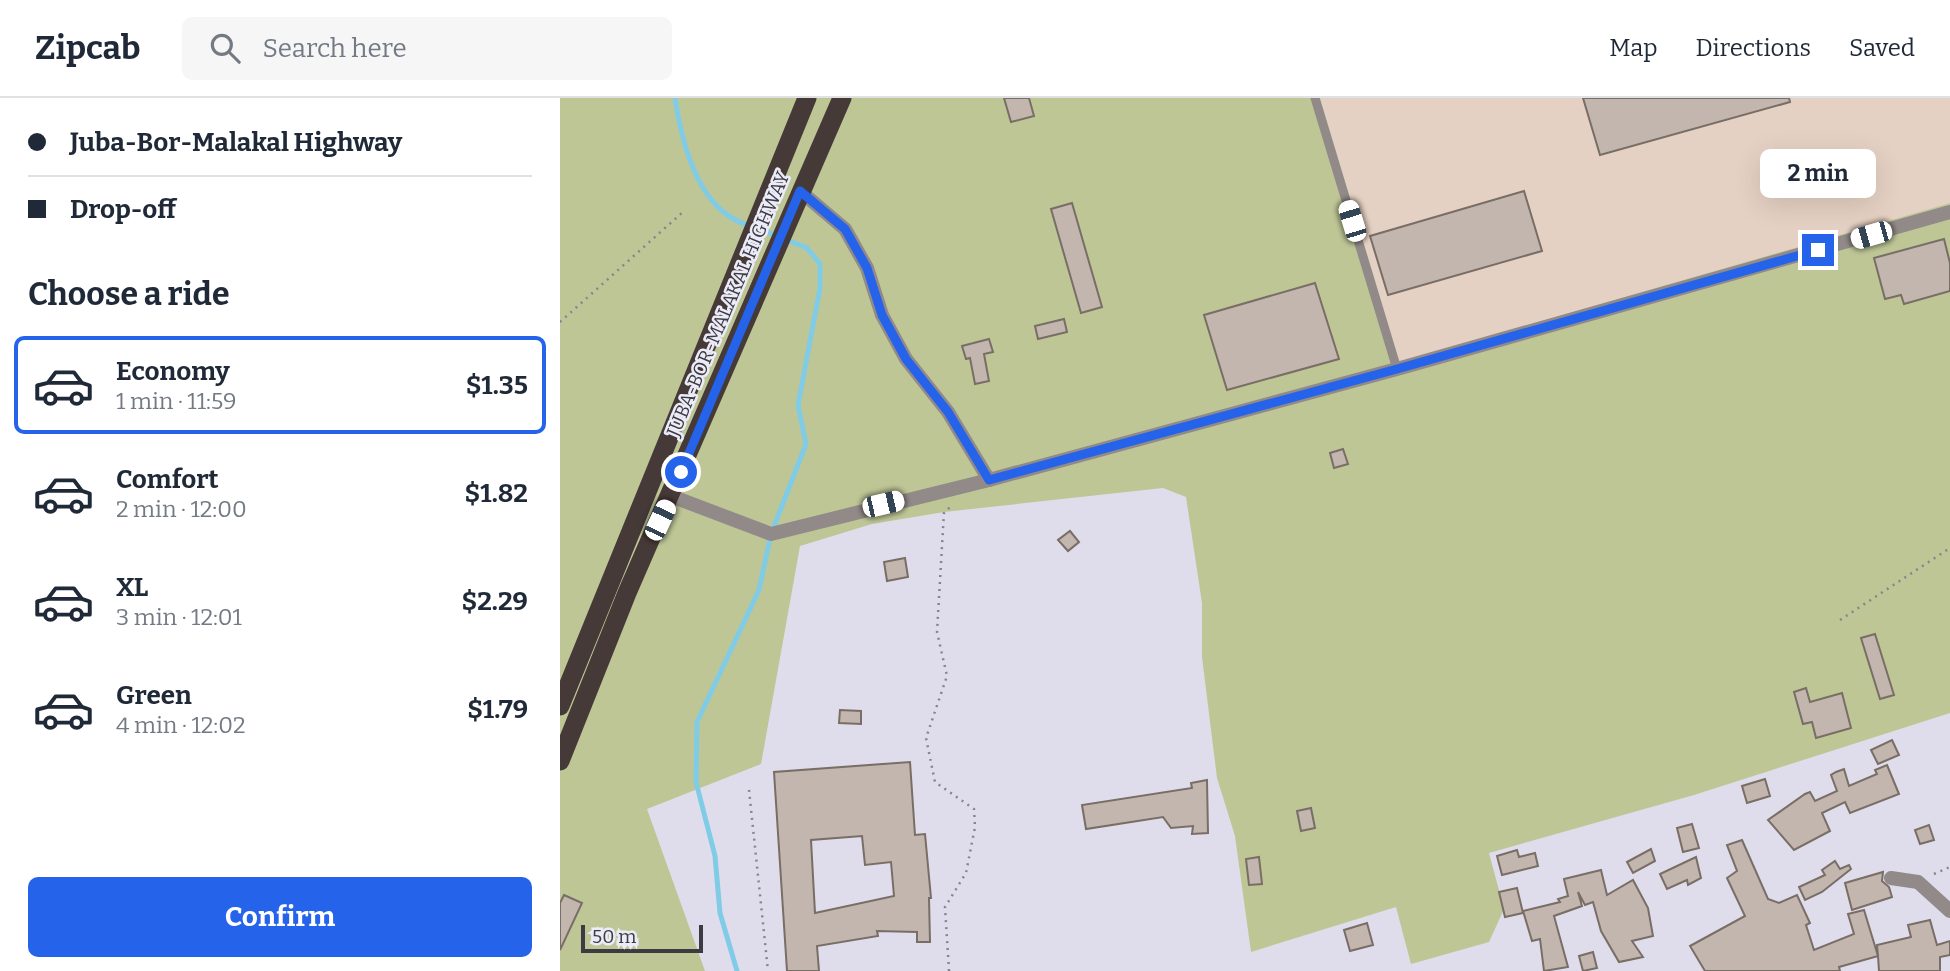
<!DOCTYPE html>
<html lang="en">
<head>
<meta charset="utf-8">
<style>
	:root { --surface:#fff; --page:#f6f6f7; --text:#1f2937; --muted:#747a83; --line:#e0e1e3; --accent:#2563eb }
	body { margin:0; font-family:Bitter,serif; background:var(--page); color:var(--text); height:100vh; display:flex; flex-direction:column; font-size:26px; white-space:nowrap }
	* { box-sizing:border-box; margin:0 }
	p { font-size:23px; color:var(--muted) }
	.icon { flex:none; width:38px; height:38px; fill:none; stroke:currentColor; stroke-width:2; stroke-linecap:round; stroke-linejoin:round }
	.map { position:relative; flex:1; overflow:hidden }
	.sheet { display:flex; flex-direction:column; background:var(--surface); width:560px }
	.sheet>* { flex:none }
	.top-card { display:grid; align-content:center; height:154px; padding:0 28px; background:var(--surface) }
	.scale { position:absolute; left:21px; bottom:18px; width:122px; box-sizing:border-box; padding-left:7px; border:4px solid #3c3b41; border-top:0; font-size:19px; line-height:24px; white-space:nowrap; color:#3c3b41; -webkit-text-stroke:5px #ecebf8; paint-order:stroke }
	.end { position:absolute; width:32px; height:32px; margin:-16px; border:9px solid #2563eb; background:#fff; box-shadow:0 0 0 4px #fff }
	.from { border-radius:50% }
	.bubble { position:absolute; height:49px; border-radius:10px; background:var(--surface); box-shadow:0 7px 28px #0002; font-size:23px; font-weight:700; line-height:49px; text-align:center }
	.car { position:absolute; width:21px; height:42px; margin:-21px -10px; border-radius:9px; box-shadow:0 0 5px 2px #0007; background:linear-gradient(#fff 24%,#345 0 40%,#fff 0 76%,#345 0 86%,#fff 0) }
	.top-card b { display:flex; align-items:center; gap:24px; height:66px; font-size:26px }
	.top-card b+b { border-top:2px solid var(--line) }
	.top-card i { width:18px; height:18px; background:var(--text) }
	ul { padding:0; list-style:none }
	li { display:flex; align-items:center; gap:21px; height:98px; margin:0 14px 10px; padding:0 14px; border:4px solid transparent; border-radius:10px }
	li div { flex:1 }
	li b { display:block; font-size:26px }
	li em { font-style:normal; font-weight:700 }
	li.selected { border-color:var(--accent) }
	li>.icon { width:63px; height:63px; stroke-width:1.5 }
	h2 { padding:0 28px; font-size:32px; line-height:84px }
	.button { display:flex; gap:14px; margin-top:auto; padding:14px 28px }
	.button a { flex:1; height:80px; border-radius:10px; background:var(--accent); color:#fff; font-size:28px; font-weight:700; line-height:80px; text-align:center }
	header { display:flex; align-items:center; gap:42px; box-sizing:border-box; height:98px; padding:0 35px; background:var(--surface); border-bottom:2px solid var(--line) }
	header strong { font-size:33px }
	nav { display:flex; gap:38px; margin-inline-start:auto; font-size:24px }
	.search { width:490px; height:63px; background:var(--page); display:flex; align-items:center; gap:18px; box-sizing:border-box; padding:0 24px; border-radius:10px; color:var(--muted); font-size:26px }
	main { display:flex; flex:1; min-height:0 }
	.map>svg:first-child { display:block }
	.industrial { fill:#e5d1c3 }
	.green { fill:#bec696 }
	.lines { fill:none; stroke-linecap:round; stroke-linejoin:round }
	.stream { stroke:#80cbe6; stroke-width:5 }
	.building { fill:#c2b6ae; stroke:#796e66; stroke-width:2; fill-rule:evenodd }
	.path { stroke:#86858f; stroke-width:2.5; stroke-dasharray:2 5; stroke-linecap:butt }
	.service { stroke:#918a89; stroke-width:9 }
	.minor { stroke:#918a89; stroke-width:14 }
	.trunk { stroke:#463a38; stroke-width:19 }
	.route { stroke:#2563eb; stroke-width:9 }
	.labels { text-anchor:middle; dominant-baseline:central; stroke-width:5; stroke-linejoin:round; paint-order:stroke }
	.street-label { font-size:19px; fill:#3c3b41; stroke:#ecebf8 }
</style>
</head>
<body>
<header>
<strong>Zipcab</strong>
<div class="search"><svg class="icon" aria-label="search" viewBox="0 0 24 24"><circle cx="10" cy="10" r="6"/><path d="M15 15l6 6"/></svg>Search here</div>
<nav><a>Map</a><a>Directions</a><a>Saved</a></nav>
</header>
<main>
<section class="sheet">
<div class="top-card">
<b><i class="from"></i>Juba-Bor-Malakal Highway</b>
<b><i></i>Drop-off</b>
</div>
<h2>Choose a ride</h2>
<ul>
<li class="selected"><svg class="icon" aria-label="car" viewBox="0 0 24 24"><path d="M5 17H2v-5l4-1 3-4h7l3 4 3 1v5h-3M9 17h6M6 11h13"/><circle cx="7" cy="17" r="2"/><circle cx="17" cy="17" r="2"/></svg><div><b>Economy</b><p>1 min · 11:59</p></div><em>$1.35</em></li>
<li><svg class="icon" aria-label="car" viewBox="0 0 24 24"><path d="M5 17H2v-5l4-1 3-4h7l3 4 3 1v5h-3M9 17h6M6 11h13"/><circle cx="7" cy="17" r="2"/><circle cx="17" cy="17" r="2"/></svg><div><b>Comfort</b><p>2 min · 12:00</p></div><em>$1.82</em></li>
<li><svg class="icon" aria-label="car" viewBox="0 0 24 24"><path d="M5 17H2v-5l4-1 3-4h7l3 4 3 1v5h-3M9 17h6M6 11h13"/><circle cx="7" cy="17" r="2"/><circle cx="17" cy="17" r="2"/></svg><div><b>XL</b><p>3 min · 12:01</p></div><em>$2.29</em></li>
<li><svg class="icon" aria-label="car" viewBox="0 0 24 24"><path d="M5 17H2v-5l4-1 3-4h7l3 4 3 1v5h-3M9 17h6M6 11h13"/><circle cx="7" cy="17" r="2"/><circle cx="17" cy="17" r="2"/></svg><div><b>Green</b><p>4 min · 12:02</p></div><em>$1.79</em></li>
</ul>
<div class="button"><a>Confirm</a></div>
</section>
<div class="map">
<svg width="1390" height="873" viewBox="0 0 1390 873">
	<rect width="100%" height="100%" fill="#dfddeb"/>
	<path class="industrial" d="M760 0H1390V105L839 264Z"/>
	<path class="green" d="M0 0H760L839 264 1390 105V615L1134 697 929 755 944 811 929 844 851 866 836 809 691 854 675 738 657 680 642 559V505L626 399 603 390 384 414 312 426 240 448 201 666 87 711 145 873H0Z"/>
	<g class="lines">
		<g class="stream">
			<path d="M115 0C121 40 135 98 172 120 185 128 203 132 217 138"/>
			<path d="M177 873 160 815 155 758 136 684 137 624 199 492 211 436 246 346 238 307 260 190V166L247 150 227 142"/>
		</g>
	</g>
	<g class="building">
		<path d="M444 0H469L474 18 451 24Z"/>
		<path d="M1023 0H1229L1230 4 1040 57Z"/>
		<path d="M964 93 982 153 828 197 810 138Z"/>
		<path d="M512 105 542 209 521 215 491 111Z"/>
		<path d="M1384 141 1390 165V193L1344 206 1341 197 1325 201 1314 160Z"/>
		<path d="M755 185 779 261 667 292 644 217Z"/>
		<path d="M504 221 507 234 478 241 475 228Z"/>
		<path d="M429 241 433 254 424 256 429 283 415 286 410 260 406 261 402 248Z"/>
		<path d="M783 351 788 366 774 370 770 355Z"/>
		<path d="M510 433 519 444 508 453 498 442Z"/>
		<path d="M345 460 348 479 327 483 324 464Z"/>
		<path d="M1315 536 1334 597 1320 601 1301 540Z"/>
		<path d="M1246 590 1250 604 1282 595 1291 630 1256 640 1252 624 1243 626 1234 594Z"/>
		<path d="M280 612 301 613V626L279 625Z"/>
		<path d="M1332 642 1339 657 1318 666 1311 652Z"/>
		<path d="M350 664 355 737 365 736 371 800H369L370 844H357V834L317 833 318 838 257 848 259 873H227L214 674ZM302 738 305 767 331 764 334 798 255 815 251 742Z"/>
		<path d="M1327 667 1339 696 1290 715 1285 704 1262 715 1270 733 1234 752 1208 722 1245 696 1250 694 1255 703 1277 693 1271 677 1276 674 1284 671 1289 688 1317 676 1315 672Z"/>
		<path d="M1205 681 1210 698 1187 705 1182 688Z"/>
		<path d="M647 682 648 735 632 736 633 728 611 730 603 719 526 731 522 707 632 690 631 685Z"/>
		<path d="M751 710 755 730 741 733 737 713Z"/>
		<path d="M1132 726 1139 750 1123 754 1117 730Z"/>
		<path d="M1369 727 1374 742 1360 746 1355 732Z"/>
		<path d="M1182 742 1208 801 1219 805 1237 797 1250 825 1246 827 1254 852 1294 836 1288 816 1304 812 1318 858 1317 847 1351 839 1348 827 1370 822 1377 847 1390 843V857L1380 859V873H1319L1318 858 1279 869 1280 873H1145L1130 848 1185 818 1167 780 1177 773 1167 747Z"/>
		<path d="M1091 751 1095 763 1073 775 1067 764Z"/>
		<path d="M957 752 959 759 975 755 978 768 942 777 937 758Z"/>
		<path d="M699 759 702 786 689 787 686 761Z"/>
		<path d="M1136 759 1141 780 1128 787 1127 782 1107 791 1100 776Z"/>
		<path d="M1275 763 1280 771 1289 767 1291 771 1262 794 1245 802 1239 789 1265 777 1262 772Z"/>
		<path d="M1041 772 1047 797 1073 782 1088 810 1093 838 1072 843 1083 859 1059 864 1041 833 1033 804 1025 807 1018 794 1022 808 994 818 1008 869 984 873 980 841 972 843 963 813 1000 804 998 801 1008 798 1004 781Z"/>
		<path d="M1323 774 1322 783 1329 789 1332 799 1292 812 1285 785Z"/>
		<path d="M957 790 963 815 945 819 939 794Z"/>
		<path d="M4 797 22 805 0 852V805Z"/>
		<path d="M807 825 813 847 790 853 784 832Z"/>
		<path d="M1033 854 1037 870 1023 873 1019 858Z"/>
	</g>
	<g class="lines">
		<g class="path">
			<path d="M0 224 124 113"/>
			<path d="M1280 522 1390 450"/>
			<path d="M189 692 208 873"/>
			<path d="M1374 776 1390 769"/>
			<path d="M389 873 385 809 406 775 415 729 414 711 375 684 366 640 387 578 377 534 384 414 392 408"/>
		</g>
		<path class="service" d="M755 0 837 271"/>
		<g class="minor">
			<path d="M240 93 285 131 307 170 322 217 346 261 388 314 429 382"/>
			<path d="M111 398 211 436 429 382 837 271 1390 114"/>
			<path d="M1331 780 1358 784 1390 813"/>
		</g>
		<g class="trunk">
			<path d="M0 608 247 0"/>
			<path d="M0 663 67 495 282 0"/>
		</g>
	</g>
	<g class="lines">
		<path class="route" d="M121 374 240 93 285 131 307 170 322 217 346 261 388 314 429 382 837 271 1258 152"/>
	</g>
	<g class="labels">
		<g class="street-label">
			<text transform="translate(168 206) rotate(-67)">JUBA-BOR-MALAKAL HIGHWAY</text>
		</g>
	</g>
</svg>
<div class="scale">50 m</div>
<i class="end from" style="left:121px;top:374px"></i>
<i class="end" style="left:1258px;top:152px"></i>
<div class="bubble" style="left:1200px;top:51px;width:116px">2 min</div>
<i class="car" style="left:792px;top:123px;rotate:343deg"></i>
<i class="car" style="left:1311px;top:137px;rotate:254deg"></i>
<i class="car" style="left:323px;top:406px;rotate:77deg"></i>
<i class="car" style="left:100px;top:422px;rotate:25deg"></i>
</div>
</main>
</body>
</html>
